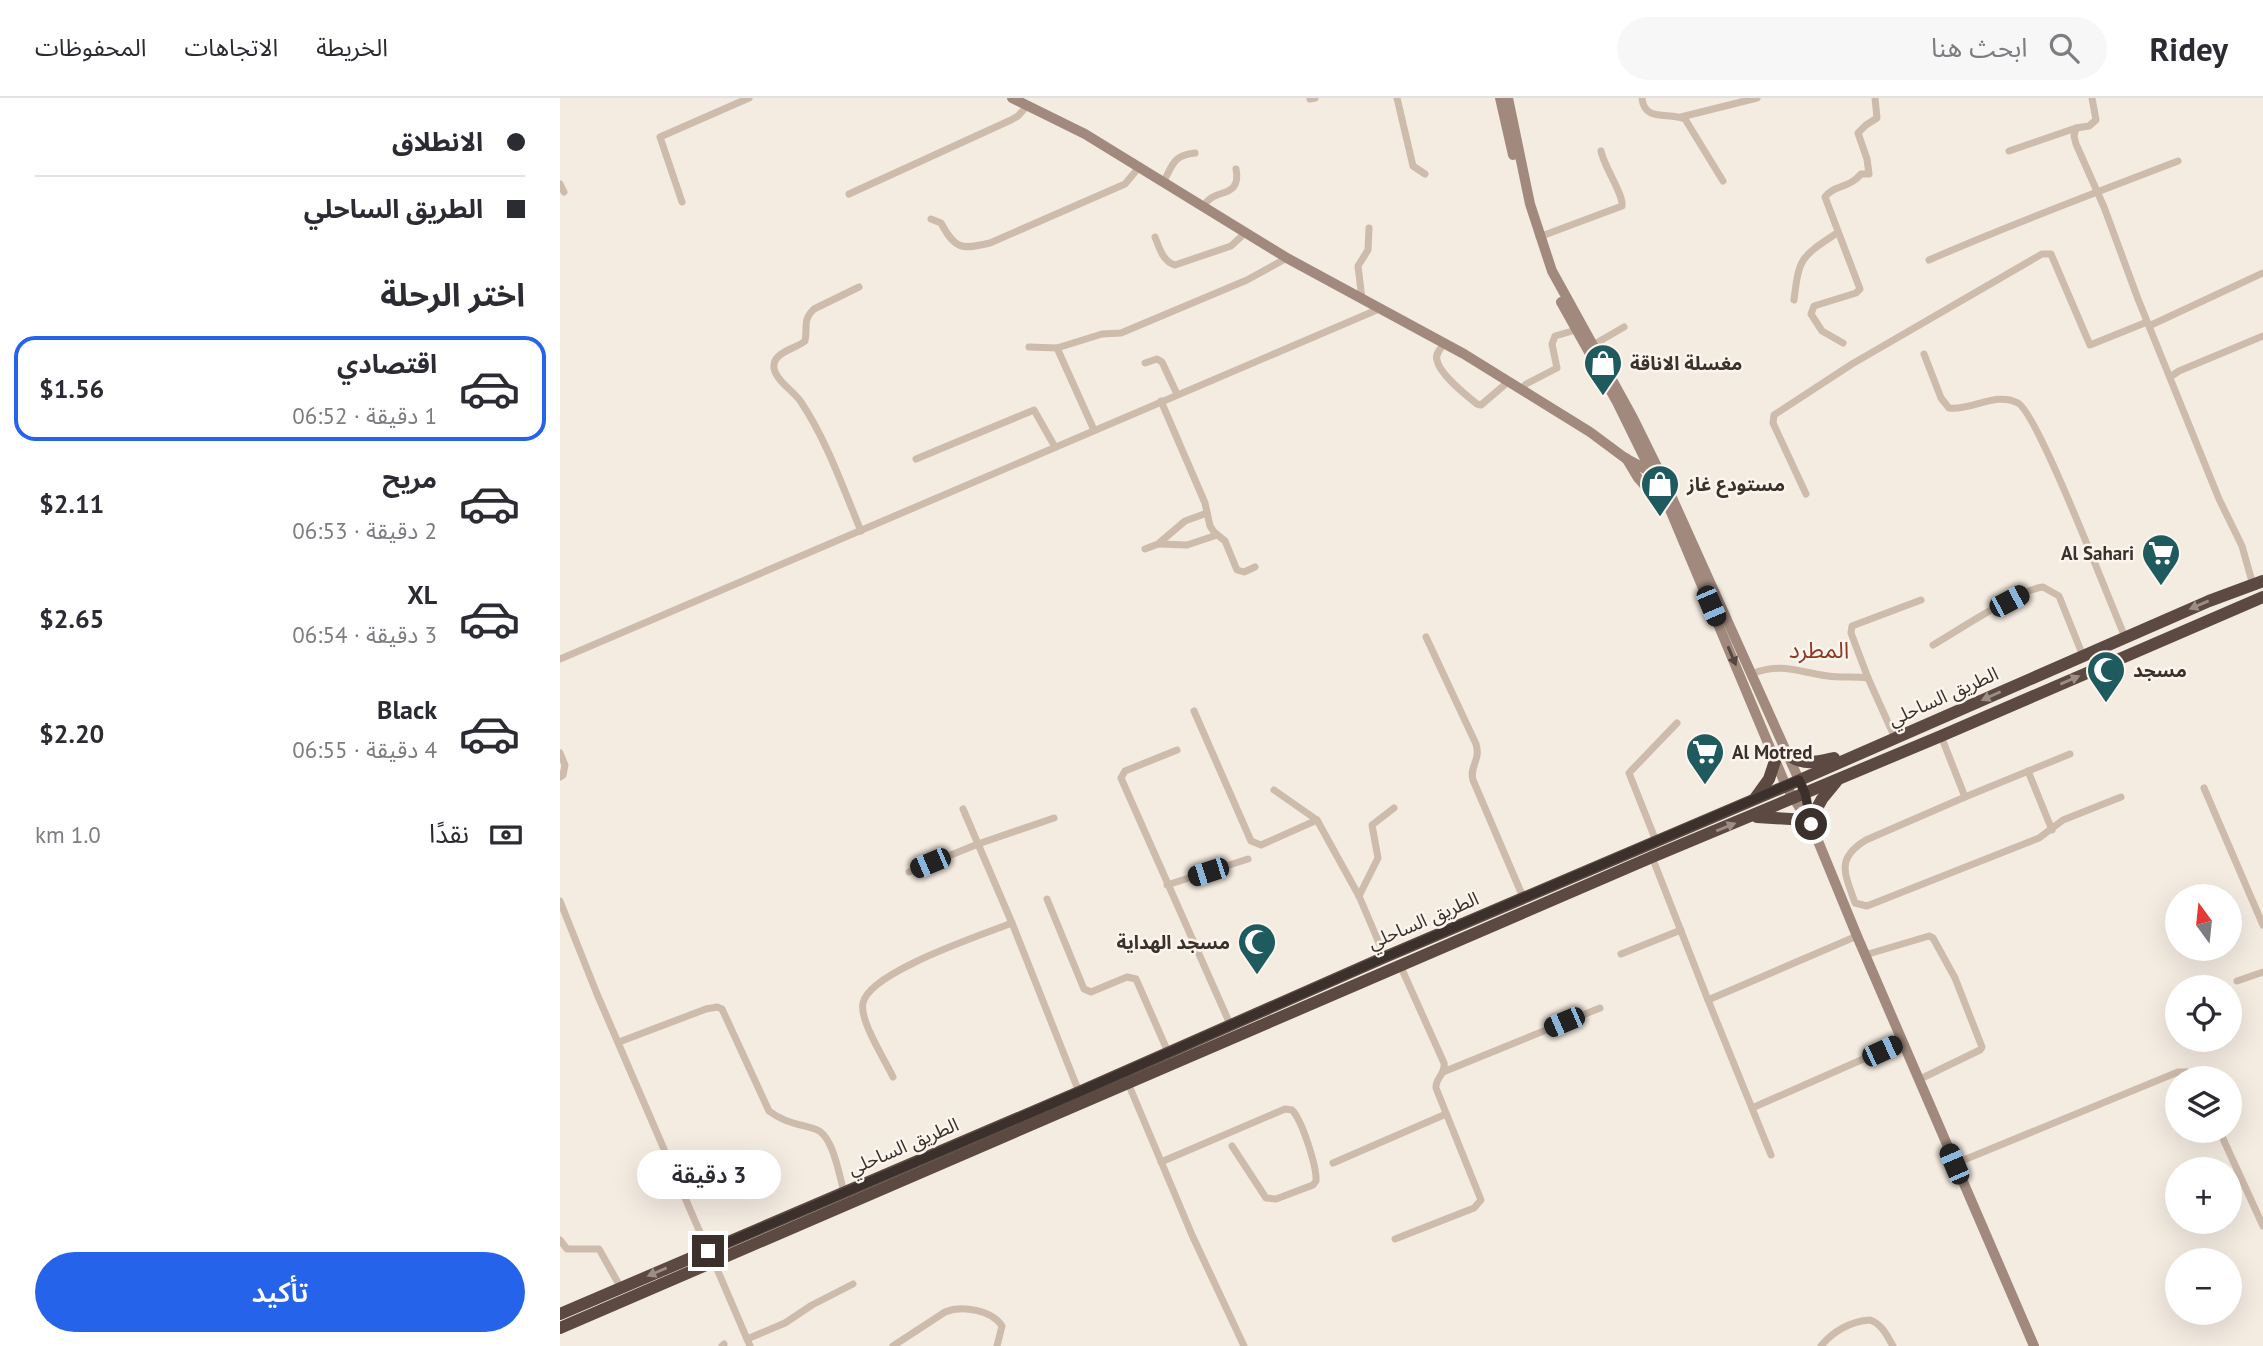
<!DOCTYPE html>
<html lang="ar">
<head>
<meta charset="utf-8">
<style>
	:root { --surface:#fff; --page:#f7f7f7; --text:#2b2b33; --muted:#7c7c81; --line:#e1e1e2; --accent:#2563eb }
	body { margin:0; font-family:"PT Sans","Noto Sans Arabic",sans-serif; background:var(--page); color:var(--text); direction:rtl; height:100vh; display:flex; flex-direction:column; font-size:26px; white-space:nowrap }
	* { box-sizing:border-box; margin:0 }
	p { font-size:23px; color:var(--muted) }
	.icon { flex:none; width:38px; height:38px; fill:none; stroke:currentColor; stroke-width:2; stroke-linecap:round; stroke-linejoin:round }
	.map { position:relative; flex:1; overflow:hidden; direction:ltr }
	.drawer { display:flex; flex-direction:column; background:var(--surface); width:560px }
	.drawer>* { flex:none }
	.banner { display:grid; align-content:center; height:154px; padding:0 35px; background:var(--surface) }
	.needle { width:46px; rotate:345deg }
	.controls { position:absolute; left:1605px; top:786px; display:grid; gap:14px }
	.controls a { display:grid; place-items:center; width:77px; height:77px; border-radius:50%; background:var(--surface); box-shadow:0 7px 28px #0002; font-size:35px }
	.end { position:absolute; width:32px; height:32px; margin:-16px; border:9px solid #3b302b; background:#fff; box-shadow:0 0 0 4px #fff }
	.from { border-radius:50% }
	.bubble { position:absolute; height:49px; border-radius:24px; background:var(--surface); box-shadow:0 7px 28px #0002; font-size:23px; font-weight:600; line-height:49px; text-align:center; direction:rtl }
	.car { position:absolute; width:21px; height:42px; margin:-21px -10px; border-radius:9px; box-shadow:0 0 5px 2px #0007; background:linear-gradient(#222 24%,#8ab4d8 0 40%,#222 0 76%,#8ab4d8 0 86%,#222 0) }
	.banner b { display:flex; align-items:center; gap:24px; height:66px; font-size:26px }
	.banner b+b { border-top:2px solid var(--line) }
	.banner i { width:18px; height:18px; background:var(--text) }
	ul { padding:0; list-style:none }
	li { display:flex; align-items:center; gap:21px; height:105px; margin:0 14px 10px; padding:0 21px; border:4px solid transparent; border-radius:21px }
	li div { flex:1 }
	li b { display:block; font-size:26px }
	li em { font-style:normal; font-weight:600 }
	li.current { border-color:var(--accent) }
	li>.icon { width:63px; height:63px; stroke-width:1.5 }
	h2 { padding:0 35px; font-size:32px; line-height:84px }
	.pay { display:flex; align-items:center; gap:18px; height:77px; padding:0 35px; font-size:26px }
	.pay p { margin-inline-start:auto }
	.action { display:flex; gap:14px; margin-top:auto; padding:14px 35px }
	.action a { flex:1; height:80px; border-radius:42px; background:var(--accent); color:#fff; font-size:28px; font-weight:600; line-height:80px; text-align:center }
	header { display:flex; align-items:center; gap:42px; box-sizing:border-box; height:98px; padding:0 35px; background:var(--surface); border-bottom:2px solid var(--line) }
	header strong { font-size:33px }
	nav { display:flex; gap:38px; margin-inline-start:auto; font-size:24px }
	.search { width:490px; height:63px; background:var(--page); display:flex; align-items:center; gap:18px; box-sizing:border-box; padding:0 24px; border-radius:38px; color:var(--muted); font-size:26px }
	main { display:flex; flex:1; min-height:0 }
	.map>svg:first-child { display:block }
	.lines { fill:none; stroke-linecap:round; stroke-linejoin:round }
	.street { stroke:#cdbbac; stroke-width:7 }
	.secondary { stroke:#a18a7d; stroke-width:10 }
	.highway { stroke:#5c4a42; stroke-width:12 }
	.oneway { fill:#9c8e87 }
	.oneway2 { fill:#544640 }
	.route { stroke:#3b302b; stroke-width:9 }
	.labels { text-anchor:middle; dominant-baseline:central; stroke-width:5; stroke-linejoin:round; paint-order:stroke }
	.poi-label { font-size:19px; font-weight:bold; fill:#3b302b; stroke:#fbf5ee; text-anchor:start }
	.street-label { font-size:19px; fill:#3b302b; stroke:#fbf5ee }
	.quarter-label { font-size:23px; fill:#8c3b22; stroke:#fbf5ee }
</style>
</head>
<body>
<header>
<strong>Ridey</strong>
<div class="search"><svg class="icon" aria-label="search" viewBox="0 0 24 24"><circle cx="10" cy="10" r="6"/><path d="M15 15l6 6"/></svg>ابحث هنا</div>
<nav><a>الخريطة</a><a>الاتجاهات</a><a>المحفوظات</a></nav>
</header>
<main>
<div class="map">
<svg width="1703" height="1248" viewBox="0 0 1703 1248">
	<rect width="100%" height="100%" fill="#f4ebe1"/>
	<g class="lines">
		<g class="street">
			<path d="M837 0 853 68 865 76"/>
			<path d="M1082 0C1084 24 1108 14 1125 21L1163 83"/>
			<path d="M1532 0 1536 22 1529 28 1516 30 1514 38 1516 46 1544 109 1578 201 1659 401 1682 448 1693 487"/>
			<path d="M750 1 755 0"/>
			<path d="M1121 19 1197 0"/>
			<path d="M1449 53 1516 30"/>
			<path d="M604 83C613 66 614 57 635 55"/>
			<path d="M0 86 4 94"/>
			<path d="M289 96 451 22 458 18 467 8"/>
			<path d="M122 104 100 39 189 0"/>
			<path d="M644 108C653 89 682 102 676 71"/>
			<path d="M371 121 381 125C395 151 401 152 430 145L565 86 580 68"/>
			<path d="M595 139C599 149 603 164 615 167L671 148 685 135"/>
			<path d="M979 139 1062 108C1064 97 1044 69 1041 53"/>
			<path d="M1369 162C1451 126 1535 95 1618 63"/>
			<path d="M299 189 254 211C242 222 248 230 245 243 236 251 212 254 214 270 216 283 235 294 241 304 267 343 283 390 301 433"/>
			<path d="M802 201 798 168 808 152 809 130"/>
			<path d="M1234 202C1239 159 1241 159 1277 135"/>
			<path d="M1589 228 1703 175"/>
			<path d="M1283 245 1262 233 1251 216 1254 208 1296 195 1300 191 1265 99C1273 87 1290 90 1301 76H1309L1307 61 1298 35 1306 27 1317 20 1315 0"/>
			<path d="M884 246C880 251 875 256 877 262 879 276 906 297 917 306L921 307 948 284"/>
			<path d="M1033 247 1064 229"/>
			<path d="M469 249 497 250 542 236 561 235 687 182 727 160"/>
			<path d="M497 250 534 332"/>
			<path d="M1364 256 1381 300 1389 310C1412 313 1436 293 1458 305 1478 316 1550 505 1565 539"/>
			<path d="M585 265 597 261 602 264 617 296"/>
			<path d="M1610 279 1619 273 1703 238"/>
			<path d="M961 292 966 286 997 270 992 246 995 238 1016 232"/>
			<path d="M601 303 645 405 650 428 654 434 665 443 677 472 684 474 695 469"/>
			<path d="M356 361 474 312 495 349"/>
			<path d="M1246 396 1213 325 1214 317 1292 266 1482 156H1491L1530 247 1587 224"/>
			<path d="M599 446 627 447 657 437"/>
			<path d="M585 451 598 446 625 423 647 415"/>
			<path d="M866 539 916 646C921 663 909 668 913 682L963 799"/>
			<path d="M1373 547C1397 533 1460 491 1483 489L1499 498 1523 558"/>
			<path d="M0 561 819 211"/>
			<path d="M1191 576C1223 564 1237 574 1268 578 1281 580 1295 578 1308 580L1335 640"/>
			<path d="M1308 580 1291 535 1292 528 1361 502"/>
			<path d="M634 613 691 743 701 747 757 722"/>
			<path d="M1381 638 1405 699 1306 742C1275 761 1285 775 1295 805L1307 808 1479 740 1503 722 1561 699"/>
			<path d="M617 652 565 673 561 680 670 926"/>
			<path d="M0 655 5 667 3 677 0 679"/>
			<path d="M1468 673 1492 732"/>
			<path d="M1644 690 1703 827"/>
			<path d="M714 692 757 722 799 798 825 859"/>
			<path d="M1405 699 1510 656"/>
			<path d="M403 711 452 825 519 994"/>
			<path d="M1096 743 1069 675 1117 625"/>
			<path d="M1092 759 1148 902"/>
			<path d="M349 774 418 746 494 720"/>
			<path d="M607 787 688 761"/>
			<path d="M799 798 818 760 812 727 834 710"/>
			<path d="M487 801 524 891 531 894 567 879 576 881 608 954"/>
			<path d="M0 803 37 896 148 1153"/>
			<path d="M1061 856 1121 832"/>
			<path d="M1305 857 1369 838 1373 840 1395 880 1422 949 1420 952 1358 982"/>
			<path d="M1677 883 1703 874"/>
			<path d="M59 944 146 911 157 909 162 911 209 1013C225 1025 236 1025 255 1031 273 1036 279 1077 284 1094"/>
			<path d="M883 974 1040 910"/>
			<path d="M333 979C325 962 299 922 303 905 309 874 422 837 452 825"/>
			<path d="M568 985 632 1137 684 1248"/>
			<path d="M1192 1010 1342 944"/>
			<path d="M1659 1032 1703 1128"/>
			<path d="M1211 1057 1148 902 1297 838"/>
			<path d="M601 1064 725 1011 732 1012C742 1022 757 1069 756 1083L753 1087 716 1101 706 1100 672 1048"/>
			<path d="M773 1065 886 1016"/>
			<path d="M1394 1066 1618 974H1628L1635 980"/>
			<path d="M835 1141 914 1110 921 1102 876 990C875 980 886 976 884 965L840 867"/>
			<path d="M0 1142 7 1151H39L61 1190"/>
			<path d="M154 1164 190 1248"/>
			<path d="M187 1241 225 1225 252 1207 293 1186"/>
			<path d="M162 1248 164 1246"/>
			<path d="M333 1248 385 1214C402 1207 432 1212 442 1228L437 1248"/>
			<path d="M1261 1248C1272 1234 1291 1223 1310 1222 1322 1226 1327 1238 1333 1248"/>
		</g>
		<g class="secondary">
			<path d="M452 0 525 36 727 160 904 256 1030 334 1065 360 1091 374"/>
			<path d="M940 0 953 57"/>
			<path d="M948 0 970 106 992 173 1073 320 1109 393 1239 682 1245 695 1251 726 1297 838 1474 1248"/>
			<path d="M1001 204 1057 304 1111 414 1226 688 1250 726"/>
			<path d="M1066 360 1078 380 1101 406"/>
		</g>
		<g class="highway">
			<path d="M1228 657C1244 668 1257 664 1274 660"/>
			<path d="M1196 699 1209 681 1215 663"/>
			<path d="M1197 719 1247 722"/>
			<path d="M1251 721 1262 701 1276 684"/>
			<path d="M0 1216 519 994 825 859 1226 688 1649 503 1703 483"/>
			<path d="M0 1230 1092 759 1381 638 1703 499"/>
		</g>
	</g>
	<defs><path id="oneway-solid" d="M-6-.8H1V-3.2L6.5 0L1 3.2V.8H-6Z" transform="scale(1.75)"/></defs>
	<g class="oneway">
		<use href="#oneway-solid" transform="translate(1639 507) rotate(157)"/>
		<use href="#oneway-solid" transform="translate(1510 582) rotate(-23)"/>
		<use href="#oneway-solid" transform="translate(1431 598) rotate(156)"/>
		<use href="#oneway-solid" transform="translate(1166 729) rotate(-22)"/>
		<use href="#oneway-solid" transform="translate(97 1174) rotate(157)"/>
	</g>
	<use class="oneway2" href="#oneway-solid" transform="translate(1172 558) rotate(67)"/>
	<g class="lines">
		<path class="route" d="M148 1153 519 994 825 859 1239 682 1245 695 1251 726"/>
	</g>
	<defs>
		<symbol id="shop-pin" viewBox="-11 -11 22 30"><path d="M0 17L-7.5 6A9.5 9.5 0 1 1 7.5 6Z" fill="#1f5a5e" stroke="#fbf5ee"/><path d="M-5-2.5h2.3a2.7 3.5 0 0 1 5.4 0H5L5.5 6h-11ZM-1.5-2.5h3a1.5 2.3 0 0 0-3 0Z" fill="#fff"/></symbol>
		<symbol id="supermarket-pin" viewBox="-11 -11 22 30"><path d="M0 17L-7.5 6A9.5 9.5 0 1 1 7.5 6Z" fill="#1f5a5e" stroke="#fbf5ee"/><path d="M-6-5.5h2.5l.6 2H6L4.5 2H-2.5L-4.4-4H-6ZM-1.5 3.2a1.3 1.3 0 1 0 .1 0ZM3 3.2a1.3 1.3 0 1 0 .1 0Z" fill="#fff"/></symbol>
		<symbol id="mosque-pin" viewBox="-11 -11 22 30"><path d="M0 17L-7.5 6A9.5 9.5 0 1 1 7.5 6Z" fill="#1f5a5e" stroke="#fbf5ee"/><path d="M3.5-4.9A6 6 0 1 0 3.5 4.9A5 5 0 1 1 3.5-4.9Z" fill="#fff"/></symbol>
	</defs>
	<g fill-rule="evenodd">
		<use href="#shop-pin" x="1021" y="243" width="44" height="60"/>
		<use href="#shop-pin" x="1078" y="364" width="44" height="60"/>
		<use href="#supermarket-pin" x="1579" y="433" width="44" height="60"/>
		<use href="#mosque-pin" x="1524" y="550" width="44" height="60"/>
		<use href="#supermarket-pin" x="1123" y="632" width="44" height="60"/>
		<use href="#mosque-pin" x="675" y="822" width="44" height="60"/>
	</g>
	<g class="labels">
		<g class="poi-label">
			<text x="1070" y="265">مغسلة الاناقة</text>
			<text x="1127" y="386">مستودع غاز</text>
			<text x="1574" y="455" text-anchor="end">Al Sahari</text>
			<text x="1573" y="572">مسجد</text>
			<text x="1172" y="654">Al Motred</text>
			<text x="670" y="844" text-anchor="end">مسجد الهداية</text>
		</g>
		<g class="street-label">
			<text transform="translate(1383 598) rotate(-24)">الطريق الساحلي</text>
			<text transform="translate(863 822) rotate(-23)">الطريق الساحلي</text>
			<text transform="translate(343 1048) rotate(-23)">الطريق الساحلي</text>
		</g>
		<g class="quarter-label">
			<text x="1259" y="551">المطرد</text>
		</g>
	</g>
</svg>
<div class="controls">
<a><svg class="needle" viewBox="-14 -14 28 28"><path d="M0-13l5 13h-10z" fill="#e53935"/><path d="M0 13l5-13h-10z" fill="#7c7c81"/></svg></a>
<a><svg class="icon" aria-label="locate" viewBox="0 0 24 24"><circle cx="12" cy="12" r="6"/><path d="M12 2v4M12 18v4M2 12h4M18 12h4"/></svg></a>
<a><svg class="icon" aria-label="layers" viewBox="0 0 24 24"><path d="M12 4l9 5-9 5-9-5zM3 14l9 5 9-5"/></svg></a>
<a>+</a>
<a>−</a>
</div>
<i class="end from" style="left:1251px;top:726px"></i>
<i class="end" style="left:148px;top:1153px"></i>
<div class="bubble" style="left:77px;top:1052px;width:144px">3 دقيقة</div>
<i class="car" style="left:1449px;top:503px;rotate:62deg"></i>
<i class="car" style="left:1151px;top:508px;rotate:157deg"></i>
<i class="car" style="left:370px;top:765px;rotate:247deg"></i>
<i class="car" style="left:648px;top:774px;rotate:252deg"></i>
<i class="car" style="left:1004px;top:924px;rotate:247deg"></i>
<i class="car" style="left:1322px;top:953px;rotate:65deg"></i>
<i class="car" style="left:1394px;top:1066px;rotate:337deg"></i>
</div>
<section class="drawer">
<div class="banner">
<b><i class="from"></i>الانطلاق</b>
<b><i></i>الطريق الساحلي</b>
</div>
<h2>اختر الرحلة</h2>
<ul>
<li class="current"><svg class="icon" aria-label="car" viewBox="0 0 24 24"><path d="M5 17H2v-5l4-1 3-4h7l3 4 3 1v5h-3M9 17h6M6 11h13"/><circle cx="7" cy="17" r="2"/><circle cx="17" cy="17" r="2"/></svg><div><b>اقتصادي</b><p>1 دقيقة · 06:52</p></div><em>$1.56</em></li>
<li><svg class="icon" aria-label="car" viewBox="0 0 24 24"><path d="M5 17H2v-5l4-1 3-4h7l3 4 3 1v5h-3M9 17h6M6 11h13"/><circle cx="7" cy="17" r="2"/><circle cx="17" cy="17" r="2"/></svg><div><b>مريح</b><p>2 دقيقة · 06:53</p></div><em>$2.11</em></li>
<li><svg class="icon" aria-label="car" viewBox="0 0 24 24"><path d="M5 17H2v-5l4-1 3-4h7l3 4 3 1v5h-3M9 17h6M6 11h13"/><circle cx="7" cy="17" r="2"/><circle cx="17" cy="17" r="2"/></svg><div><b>XL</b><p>3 دقيقة · 06:54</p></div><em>$2.65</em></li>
<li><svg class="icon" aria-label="car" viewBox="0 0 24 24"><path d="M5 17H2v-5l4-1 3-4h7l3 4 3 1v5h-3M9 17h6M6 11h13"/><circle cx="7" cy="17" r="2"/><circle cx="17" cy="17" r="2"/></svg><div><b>Black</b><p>4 دقيقة · 06:55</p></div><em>$2.20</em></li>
</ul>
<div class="pay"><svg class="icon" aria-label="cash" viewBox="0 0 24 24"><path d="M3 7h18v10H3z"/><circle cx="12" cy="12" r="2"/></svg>نقدًا<p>1.0 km</p></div>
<div class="action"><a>تأكيد</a></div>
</section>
</main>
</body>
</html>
